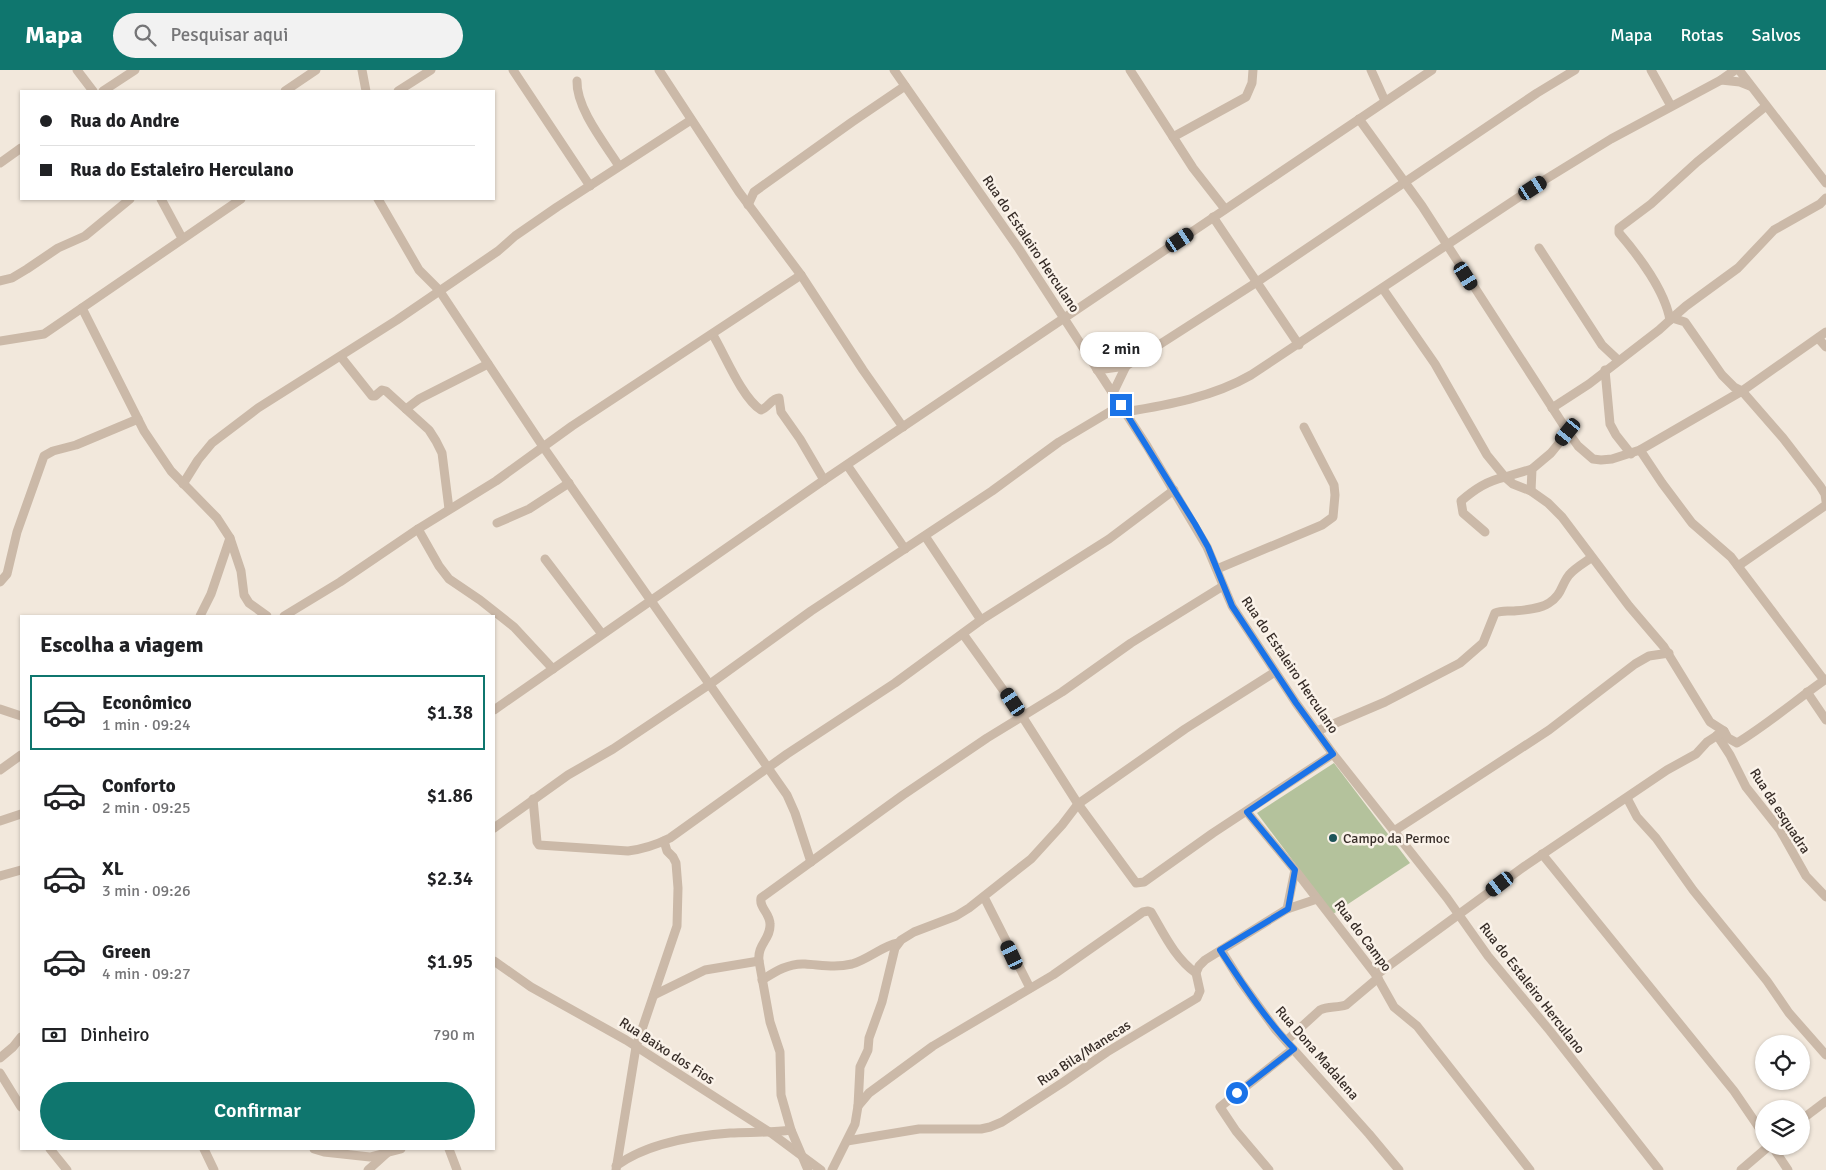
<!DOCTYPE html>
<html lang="pt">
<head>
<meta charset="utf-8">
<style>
	:root { --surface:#fff; --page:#f2f2f2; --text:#202124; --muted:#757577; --line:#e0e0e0; --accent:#0f766e }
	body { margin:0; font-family:Signika,sans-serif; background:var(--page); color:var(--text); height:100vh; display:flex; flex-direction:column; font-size:19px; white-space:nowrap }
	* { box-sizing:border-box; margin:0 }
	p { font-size:16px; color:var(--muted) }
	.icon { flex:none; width:28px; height:28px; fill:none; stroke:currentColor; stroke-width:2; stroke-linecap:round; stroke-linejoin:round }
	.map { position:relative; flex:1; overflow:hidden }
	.sheet { position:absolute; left:20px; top:545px; width:475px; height:535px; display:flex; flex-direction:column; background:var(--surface); border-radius:0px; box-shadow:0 1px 4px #0004 }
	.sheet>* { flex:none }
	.banner { position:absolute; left:20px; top:20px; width:475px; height:110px; border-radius:0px; box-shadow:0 1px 4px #0004; display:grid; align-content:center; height:110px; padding:0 20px; background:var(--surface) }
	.buttons { position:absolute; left:1755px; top:965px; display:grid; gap:10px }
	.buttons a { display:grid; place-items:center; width:55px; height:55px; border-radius:50%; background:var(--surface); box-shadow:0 1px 4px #0004; font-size:25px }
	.end { position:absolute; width:22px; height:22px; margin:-11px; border:6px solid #1a73e8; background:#fff; box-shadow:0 0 0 2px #fff }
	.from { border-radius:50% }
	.bubble { position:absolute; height:35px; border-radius:18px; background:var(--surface); box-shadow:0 1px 4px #0004; font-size:16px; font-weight:600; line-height:35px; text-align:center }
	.car { position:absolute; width:15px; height:30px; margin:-15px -8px; border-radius:6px; box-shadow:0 0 4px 1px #0007; background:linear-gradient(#222 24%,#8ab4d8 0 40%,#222 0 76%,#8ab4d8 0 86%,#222 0) }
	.banner b { display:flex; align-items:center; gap:18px; height:48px; font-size:19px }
	.banner b+b { border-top:1px solid var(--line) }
	.banner i { width:12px; height:12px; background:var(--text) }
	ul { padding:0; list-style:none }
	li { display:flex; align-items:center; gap:15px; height:75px; margin:0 10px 8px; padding:0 10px; border:2px solid transparent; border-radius:0px }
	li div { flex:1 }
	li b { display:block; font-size:19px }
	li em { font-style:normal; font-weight:600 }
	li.active { border-color:var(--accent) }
	li>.icon { width:45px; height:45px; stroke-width:1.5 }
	h2 { padding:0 20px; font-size:22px; line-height:60px }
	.pay { display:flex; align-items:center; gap:12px; height:55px; padding:0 20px; font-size:19px }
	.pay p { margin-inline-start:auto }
	.button { display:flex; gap:10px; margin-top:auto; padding:10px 20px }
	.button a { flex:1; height:58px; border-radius:30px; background:var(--accent); color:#fff; font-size:20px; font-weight:600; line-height:58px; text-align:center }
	header { display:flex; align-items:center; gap:30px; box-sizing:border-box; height:70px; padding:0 25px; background:var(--accent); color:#fff }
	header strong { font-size:24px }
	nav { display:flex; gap:28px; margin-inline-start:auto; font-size:18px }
	.search { width:350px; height:45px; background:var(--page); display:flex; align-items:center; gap:12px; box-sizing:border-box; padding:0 18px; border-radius:28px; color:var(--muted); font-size:19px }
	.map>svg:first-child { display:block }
	.green { fill:#b4c29c }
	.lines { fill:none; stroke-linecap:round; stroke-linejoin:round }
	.street { stroke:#cbb9a8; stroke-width:9 }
	.route { stroke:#1a73e8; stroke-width:6 }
	.poi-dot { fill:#1d5459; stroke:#faf2e9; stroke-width:2 }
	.labels { text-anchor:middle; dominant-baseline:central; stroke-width:5; stroke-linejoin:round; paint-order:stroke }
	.street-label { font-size:14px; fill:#372d28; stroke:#faf2e9 }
	.poi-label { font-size:14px; fill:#372d28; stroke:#faf2e9; text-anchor:start }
</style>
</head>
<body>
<header>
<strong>Mapa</strong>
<div class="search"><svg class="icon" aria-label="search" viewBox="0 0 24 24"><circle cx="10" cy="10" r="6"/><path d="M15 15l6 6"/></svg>Pesquisar aqui</div>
<nav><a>Mapa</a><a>Rotas</a><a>Salvos</a></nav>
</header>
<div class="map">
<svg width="1826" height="1100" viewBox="0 0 1826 1100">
	<rect width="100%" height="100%" fill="#f2e8dc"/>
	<path class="green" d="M1334 693 1410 793 1333 844 1257 743Z"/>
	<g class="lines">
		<g class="street">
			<path d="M77 0 93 21"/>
			<path d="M362 0 366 21"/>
			<path d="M513 0 590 116"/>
			<path d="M659 0 739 122 801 205 863 300 903 357"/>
			<path d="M894 0 1019 179 1147 376 1207 477 1232 536 1296 633 1333 684 1447 828 1488 886 1550 961 1659 1100"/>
			<path d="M1130 0 1193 98 1225 139"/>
			<path d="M1371 0 1385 31"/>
			<path d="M1651 0 1671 36"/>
			<path d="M1739 0 1826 113"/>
			<path d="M1721 10 1740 12 1750 16"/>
			<path d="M577 11C576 38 605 74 619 96"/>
			<path d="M103 21 135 0"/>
			<path d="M285 21 316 0"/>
			<path d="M398 21 431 0"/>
			<path d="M1359 49 1422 136 1568 362"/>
			<path d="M1173 67 1246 27 1252 13 1253 0"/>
			<path d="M0 93 21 78"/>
			<path d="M161 129 182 168"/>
			<path d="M378 129 419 200 439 220 544 378 787 725 795 743 811 792"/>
			<path d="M748 135 754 122 852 52 905 16"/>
			<path d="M1213 147 1299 275"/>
			<path d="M1539 178 1602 275 1618 290"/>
			<path d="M0 211 12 208 27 199 58 178 85 166 130 129"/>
			<path d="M1383 219 1435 294 1487 385 1505 407"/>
			<path d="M82 238 144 361 171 401 217 448 230 468 241 501 244 525 249 533 267 546"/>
			<path d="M1672 248 1685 252 1722 305 1734 317 1742 321 1783 368 1820 416 1825 424 1826 431"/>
			<path d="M1670 250 1686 236 1738 198 1774 160 1820 134 1826 128"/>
			<path d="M713 265C725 285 742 328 761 340 768 338 772 328 779 328L781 342 800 369 824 410"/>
			<path d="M1818 268 1826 277"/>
			<path d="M0 271 44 264 241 129"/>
			<path d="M341 287 372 326H375L382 320 386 321 429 360 436 371 442 383 449 439"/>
			<path d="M1097 300 1126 296 1257 212 1537 23 1575 0"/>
			<path d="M1605 300 1610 354 1616 365 1631 384"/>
			<path d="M1113 323 1126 296"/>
			<path d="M1552 338 1589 314 1659 260 1670 250C1665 221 1638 185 1619 163V158L1651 134 1697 92 1766 36"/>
			<path d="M406 339 419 329 488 294"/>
			<path d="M1125 342C1168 335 1213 327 1251 305L1546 109 1611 69 1721 10 1735 0"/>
			<path d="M1640 380 1662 413 1692 453 1731 487 1824 610"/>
			<path d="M847 395 905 479"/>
			<path d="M1532 399 1505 407 1513 414 1531 421 1548 433 1562 447 1629 536 1664 577 1710 652 1724 661"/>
			<path d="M183 414 198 390 212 373 258 338 397 250 498 181 515 166 557 137 691 50"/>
			<path d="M1531 421 1532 399 1551 383 1568 362 1578 376 1593 389 1601 390 1612 389 1640 380 1742 321 1826 262"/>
			<path d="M497 453 529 439 569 413"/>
			<path d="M418 459 439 496 449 509 480 530 514 557 553 599"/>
			<path d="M1485 462 1463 443 1461 431C1475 419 1487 411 1505 407"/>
			<path d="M925 466 981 550"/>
			<path d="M545 489 602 564"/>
			<path d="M1738 496 1826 435"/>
			<path d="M1217 499 1322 455 1333 447 1335 425 1334 415 1304 357"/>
			<path d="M0 512 7 504 17 462 44 386 53 381 76 375 138 349"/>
			<path d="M200 546 211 524 230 468"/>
			<path d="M284 546 340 512 418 459 496 411 572 356 801 205"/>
			<path d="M963 564 1022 646 1078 734 1136 813 1144 812 1213 763 1333 684"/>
			<path d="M1807 622 1826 650"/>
			<path d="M0 639 21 646"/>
			<path d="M494 640 824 410 1432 0"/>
			<path d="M1317 661 1385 632 1460 593 1483 573 1495 543C1501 540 1507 541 1514 541 1525 540 1540 539 1549 533 1562 525 1561 515 1569 505 1575 498 1584 493 1591 488"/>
			<path d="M1717 665 1730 685 1746 717 1780 760 1806 806 1826 827"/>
			<path d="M0 700 21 685"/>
			<path d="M1627 728 1637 747 1656 768 1693 820 1767 911 1789 943 1826 985"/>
			<path d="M533 729 537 772 539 775 628 781C644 779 656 775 670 768L787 684 895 613 981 550 1109 469 1174 420"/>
			<path d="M1247 742 1295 800 1376 905 1394 937 1417 956 1530 1100"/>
			<path d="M0 751 21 744"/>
			<path d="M494 758 568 705 613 679 710 614 811 541 992 421 1059 372 1121 335"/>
			<path d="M1394 761 1549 660 1635 594 1649 586 1669 583"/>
			<path d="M1542 784 1734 1021 1764 1065"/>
			<path d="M0 806 21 800"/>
			<path d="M984 827 1030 918"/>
			<path d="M1287 839 1295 800"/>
			<path d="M1221 880 1241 912 1276 960 1369 1064 1399 1100"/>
			<path d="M494 891 531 917 626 970 771 1063 821 1100"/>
			<path d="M1376 905 1525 796 1667 700 1696 684 1707 672 1724 661 1728 668 1737 673C1768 654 1796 630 1826 609"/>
			<path d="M762 910C776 901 789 893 805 894 822 895 835 898 852 894 869 889 882 876 898 873"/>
			<path d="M654 925 705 900 759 891"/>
			<path d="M1286 971 1320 940C1328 936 1337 938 1346 935L1378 908"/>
			<path d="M0 988 13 977 21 967"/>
			<path d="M0 1003 21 1037"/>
			<path d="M858 1036 869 1023 933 976 1053 905 1143 842 1148 841 1151 842C1164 864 1175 888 1196 903"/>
			<path d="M1801 1050 1826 1031"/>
			<path d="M847 1071 919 1059H981L990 1057 1002 1052 1062 1013 1107 982 1197 928 1200 921 1196 903 1199 896 1205 890 1287 839 1317 829"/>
			<path d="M1772 1076 1788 1100"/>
			<path d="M50 1079 67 1100"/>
			<path d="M204 1079 214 1100"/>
			<path d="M314 1079 324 1082 370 1087 401 1079"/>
			<path d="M449 1079 457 1100"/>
			<path d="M616 1096C647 1073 692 1066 730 1063 751 1062 770 1063 791 1060"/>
			<path d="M368 1100 387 1083"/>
			<path d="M616 1100 636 977 677 856 678 818 676 793 673 787 667 781 664 771"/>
			<path d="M808 1100 791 1060 781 1025 780 982 770 952 759 891C757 874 771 869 770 854 770 843 759 838 761 828L903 725 987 668 1062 622 1131 573 1223 516"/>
			<path d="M832 1100 855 1054 858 1036 860 997 868 980 869 968 882 932 895 878 901 870 914 862 956 846 969 838 1031 789 1062 755 1078 734 1185 659 1275 602"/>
			<path d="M1269 1100 1236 1061 1220 1037 1293 979"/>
			<path d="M1741 1100 1769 1076"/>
		</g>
	</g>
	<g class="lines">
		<path class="route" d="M1121 335 1195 454 1208 477 1232 536 1296 633 1333 684 1247 742 1295 800 1288 839 1220 880C1243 914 1265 949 1294 979L1237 1023"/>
	</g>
	<circle class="poi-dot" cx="1333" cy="768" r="5"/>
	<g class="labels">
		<g class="street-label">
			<text transform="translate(1031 174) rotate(56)">Rua do Estaleiro Herculano</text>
			<text transform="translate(1290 595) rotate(56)">Rua do Estaleiro Herculano</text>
			<text transform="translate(1780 741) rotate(57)">Rua da esquadra</text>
			<text transform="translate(1363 866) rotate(53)">Rua do Campo</text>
			<text transform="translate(1532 918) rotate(52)">Rua do Estaleiro Herculano</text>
			<text transform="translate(667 981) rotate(33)">Rua Baixo dos Fios</text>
			<text transform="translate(1084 983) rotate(-33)">Rua Bila/Manecas</text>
			<text transform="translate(1317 983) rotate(49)">Rua Dona Madalena</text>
		</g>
		<g class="poi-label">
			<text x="1343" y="768">Campo da Permoc</text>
		</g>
	</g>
</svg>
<div class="buttons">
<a><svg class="icon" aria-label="locate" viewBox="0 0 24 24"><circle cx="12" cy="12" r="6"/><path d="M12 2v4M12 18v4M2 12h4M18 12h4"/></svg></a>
<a><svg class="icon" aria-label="layers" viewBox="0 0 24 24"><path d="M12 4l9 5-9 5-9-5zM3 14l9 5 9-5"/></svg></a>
</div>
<i class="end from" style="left:1237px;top:1023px"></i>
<i class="end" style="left:1121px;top:335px"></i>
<div class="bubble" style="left:1080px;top:262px;width:82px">2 min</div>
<i class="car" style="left:1533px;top:118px;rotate:57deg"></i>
<i class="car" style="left:1180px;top:170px;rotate:56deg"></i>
<i class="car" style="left:1466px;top:206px;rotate:148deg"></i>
<i class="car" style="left:1568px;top:362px;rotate:219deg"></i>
<i class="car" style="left:1013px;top:632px;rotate:326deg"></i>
<i class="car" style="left:1500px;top:814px;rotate:233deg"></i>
<i class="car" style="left:1012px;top:885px;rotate:335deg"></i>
<div class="banner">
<b><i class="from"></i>Rua do Andre</b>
<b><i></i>Rua do Estaleiro Herculano</b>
</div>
<section class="sheet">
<h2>Escolha a viagem</h2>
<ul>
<li class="active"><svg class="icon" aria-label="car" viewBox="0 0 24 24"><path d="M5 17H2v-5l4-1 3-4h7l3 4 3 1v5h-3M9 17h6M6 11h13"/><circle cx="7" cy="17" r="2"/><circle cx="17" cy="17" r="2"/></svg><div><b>Econômico</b><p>1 min · 09:24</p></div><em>$1.38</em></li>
<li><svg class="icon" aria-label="car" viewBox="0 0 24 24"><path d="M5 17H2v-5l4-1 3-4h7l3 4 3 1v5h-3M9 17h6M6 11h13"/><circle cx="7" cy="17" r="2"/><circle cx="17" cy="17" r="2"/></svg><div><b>Conforto</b><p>2 min · 09:25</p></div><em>$1.86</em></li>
<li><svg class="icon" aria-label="car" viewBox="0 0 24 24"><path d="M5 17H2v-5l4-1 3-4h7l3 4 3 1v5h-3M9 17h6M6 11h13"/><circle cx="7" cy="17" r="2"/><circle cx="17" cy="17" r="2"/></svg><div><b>XL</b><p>3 min · 09:26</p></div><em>$2.34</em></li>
<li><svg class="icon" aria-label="car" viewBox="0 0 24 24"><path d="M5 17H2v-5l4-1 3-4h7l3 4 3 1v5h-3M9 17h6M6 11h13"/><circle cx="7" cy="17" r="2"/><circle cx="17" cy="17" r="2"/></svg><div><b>Green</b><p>4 min · 09:27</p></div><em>$1.95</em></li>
</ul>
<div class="pay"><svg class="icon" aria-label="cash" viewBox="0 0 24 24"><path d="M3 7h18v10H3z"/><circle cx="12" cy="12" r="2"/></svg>Dinheiro<p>790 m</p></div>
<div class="button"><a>Confirmar</a></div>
</section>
</div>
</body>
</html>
